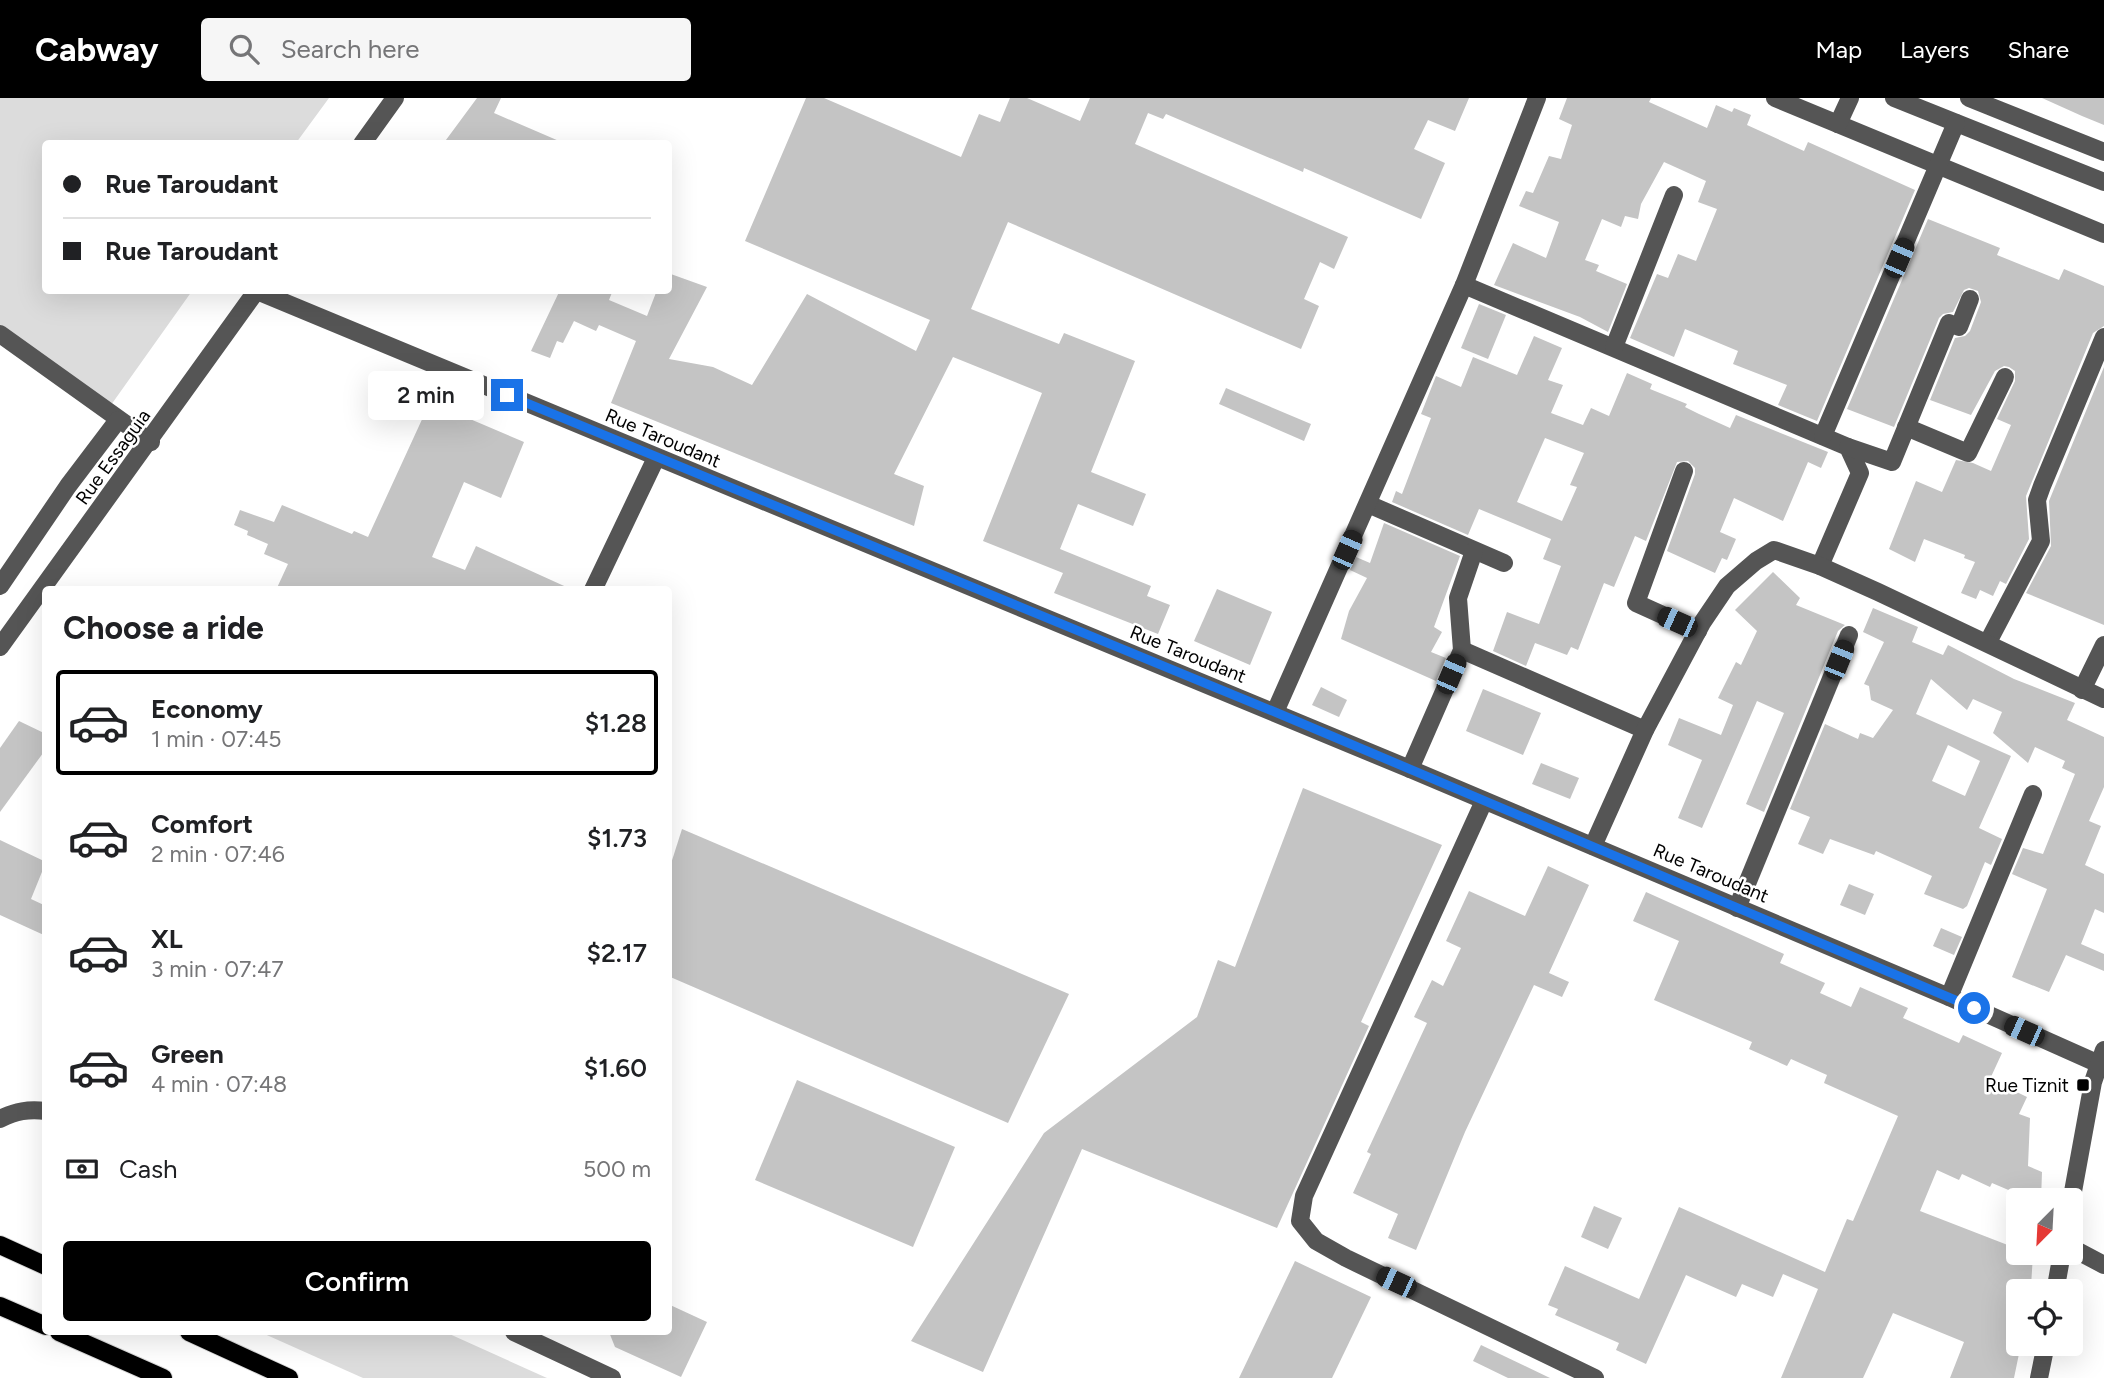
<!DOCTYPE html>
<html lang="en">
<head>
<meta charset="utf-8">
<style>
	:root { --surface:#fff; --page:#f6f6f6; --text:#202124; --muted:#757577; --line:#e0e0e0; --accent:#000 }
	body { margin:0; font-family:Figtree,sans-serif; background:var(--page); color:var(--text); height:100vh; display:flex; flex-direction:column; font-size:26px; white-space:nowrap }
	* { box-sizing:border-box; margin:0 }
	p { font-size:23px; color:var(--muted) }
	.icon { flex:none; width:38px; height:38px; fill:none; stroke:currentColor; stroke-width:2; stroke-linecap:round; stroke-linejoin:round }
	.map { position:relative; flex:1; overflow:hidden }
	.side { position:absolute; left:42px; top:488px; width:630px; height:749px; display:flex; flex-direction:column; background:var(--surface); border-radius:7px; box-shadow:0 7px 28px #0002 }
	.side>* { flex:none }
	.hud { position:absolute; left:42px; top:42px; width:630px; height:154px; border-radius:7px; box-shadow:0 7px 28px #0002; display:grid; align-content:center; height:154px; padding:0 21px; background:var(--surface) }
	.needle { width:46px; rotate:204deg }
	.controls { position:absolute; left:2006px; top:1090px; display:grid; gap:14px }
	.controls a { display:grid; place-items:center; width:77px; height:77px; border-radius:7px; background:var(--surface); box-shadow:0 7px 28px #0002; font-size:35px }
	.end { position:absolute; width:32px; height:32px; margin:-16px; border:9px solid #1a73e8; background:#fff; box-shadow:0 0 0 4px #fff }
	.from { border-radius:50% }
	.bubble { position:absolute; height:49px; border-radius:7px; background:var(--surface); box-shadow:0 7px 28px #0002; font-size:23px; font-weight:600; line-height:49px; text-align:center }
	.car { position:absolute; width:21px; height:42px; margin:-21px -10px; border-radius:9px; box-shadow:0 0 5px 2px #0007; background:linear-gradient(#222 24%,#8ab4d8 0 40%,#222 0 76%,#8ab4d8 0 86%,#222 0) }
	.hud b { display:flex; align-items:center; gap:24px; height:66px; font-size:26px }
	.hud b+b { border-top:2px solid var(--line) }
	.hud i { width:18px; height:18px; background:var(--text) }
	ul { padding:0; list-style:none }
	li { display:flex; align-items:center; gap:21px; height:105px; margin:0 14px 10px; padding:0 7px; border:4px solid transparent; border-radius:7px }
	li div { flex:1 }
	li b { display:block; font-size:26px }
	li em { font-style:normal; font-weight:600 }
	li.on { border-color:var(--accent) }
	li>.icon { width:63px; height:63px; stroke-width:1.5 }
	h2 { padding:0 21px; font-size:32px; line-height:84px }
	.pay { display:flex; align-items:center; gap:18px; height:77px; padding:0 21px; font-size:26px }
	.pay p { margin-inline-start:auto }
	.action { display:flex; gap:14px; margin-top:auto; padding:14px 21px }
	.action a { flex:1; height:80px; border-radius:7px; background:var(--accent); color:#fff; font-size:28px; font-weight:600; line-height:80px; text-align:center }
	header { display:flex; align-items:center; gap:42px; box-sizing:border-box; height:98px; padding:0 35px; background:var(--accent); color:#fff }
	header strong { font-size:33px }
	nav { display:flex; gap:38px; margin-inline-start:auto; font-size:24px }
	.search { width:490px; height:63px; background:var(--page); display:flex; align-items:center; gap:18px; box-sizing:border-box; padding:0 24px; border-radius:7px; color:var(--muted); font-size:26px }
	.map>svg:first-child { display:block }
	.green { fill:#dcdcdc }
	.building { fill:#c4c4c4; fill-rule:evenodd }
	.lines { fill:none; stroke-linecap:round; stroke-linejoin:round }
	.major-casing { stroke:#dbdbdb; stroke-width:20 }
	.minor { stroke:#555; stroke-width:18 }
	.major { stroke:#000; stroke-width:18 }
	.route { stroke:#1a73e8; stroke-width:9 }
	.poi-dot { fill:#000; stroke:#fff; stroke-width:2.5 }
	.labels { text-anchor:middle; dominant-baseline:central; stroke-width:5; stroke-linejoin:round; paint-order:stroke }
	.street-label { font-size:19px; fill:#000; stroke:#fff }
	.poi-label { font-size:19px; fill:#000; stroke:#fff; text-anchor:end }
</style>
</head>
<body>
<header>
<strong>Cabway</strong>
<div class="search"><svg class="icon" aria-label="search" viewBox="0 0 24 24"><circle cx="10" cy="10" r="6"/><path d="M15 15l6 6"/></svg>Search here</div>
<nav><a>Map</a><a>Layers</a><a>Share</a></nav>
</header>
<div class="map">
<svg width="2104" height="1280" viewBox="0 0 2104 1280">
	<rect width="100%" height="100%" fill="#fff"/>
	<g class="green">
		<path d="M0 0H329L296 45 46 46V192L192 193 111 307 0 227Z"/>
		<path d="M260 1234H445L547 1280H363Z"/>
	</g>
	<g class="building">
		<path d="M477 0H501L494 15 566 46H443Z"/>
		<path d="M806 0H824L961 59 979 16 1000 24 1010 0H1027L1080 23 1090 0H1469L1455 33 1428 22 1414 51 1445 65 1421 121 1304 70 1303 74 1166 16 1163 21 1148 15 1135 46 1348 139 1334 171 1320 164 1304 201 1319 208 1301 251 1008 124 971 211 1059 246 1064 235 1135 263 1091 374 1146 396 1133 428 1078 406 1060 451 1151 488 1147 498 1170 507 1158 536 1054 495 1063 475 983 443 1042 295 953 259 894 376 924 388 914 428 611 305 636 243 599 227 596 233 574 223 563 245 557 243 550 260 531 253 560 192H613L609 202 647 218 657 192H668V175L707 189 669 261 713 269 752 287 807 196 916 253 930 222 745 143Z"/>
		<path d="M1567 0H1651L1649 4 1707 30 1716 7 1732 14 1734 10 1751 17 1747 27 1804 53 1808 44 1915 92 1817 323 1778 307 1787 287 1733 266 1738 253 1685 231 1674 259 1630 240 1657 176 1668 180 1678 156 1696 163 1717 111 1698 104 1706 83 1664 64 1641 106 1638 121 1625 118 1621 129 1602 121 1585 162 1599 167 1596 173 1627 186 1608 234 1580 219 1494 187 1513 145 1546 160 1559 124 1519 108 1526 93 1533 95 1549 58 1561 61 1572 27 1559 21Z"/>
		<path d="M2042 0H2104V27L2082 18Z"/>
		<path d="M1928 121 2000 150 1997 157 2059 182 2064 171 2104 188V228L2093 235 2026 398 2029 441 2006 486 2000 483 1993 498 1980 492 1976 501 1961 495 1975 464 1964 460 1965 457 1924 441 1915 464 1889 451 1916 383 1942 394 1956 362 1973 365 1991 373 2011 327 1997 321 2015 283V273L2009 269 2004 268 1995 273 1971 317 1930 302 1955 240 1965 238 1970 233 1981 204 1978 193 1969 190 1964 192 1953 214 1943 216 1939 220 1894 329 1847 311Z"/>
		<path d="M1479 206 1506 217 1488 261 1461 250Z"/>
		<path d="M1534 238 1562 250 1548 282 1563 287 1551 315 1583 327 1591 310 1609 318 1627 275 1652 286 1650 291 1687 306 1685 309 1699 316 1730 330 1736 317 1828 354 1821 370 1808 364 1783 423 1734 400 1720 434 1736 441 1727 462 1722 460 1715 475 1667 453 1695 376V370L1688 363 1677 364 1646 443 1635 438 1614 489 1604 485 1578 552 1571 549 1567 557 1535 545 1526 568 1493 553 1507 514 1539 526 1561 468 1543 461 1551 441 1479 411 1468 437 1392 404 1396 393 1402 396 1431 320 1421 316 1436 278 1461 289 1473 259 1517 277ZM1545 340 1584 355 1570 387 1577 389 1562 423 1517 404Z"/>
		<path d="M2104 269V527L2026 495 2051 448 2049 403Z"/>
		<path d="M1226 290 1311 326 1304 343 1219 306Z"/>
		<path d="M430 304 524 344 501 400 464 384 432 459 465 472 476 448 573 492H276L288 466 264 456 268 446 247 437 248 433 234 427 240 412 274 424 282 407 352 436 354 433 368 439Z"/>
		<path d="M1384 425 1460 458 1434 529 1442 534 1431 554 1446 560 1436 583 1341 541 1349 513 1367 480 1350 472 1356 459 1370 465Z"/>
		<path d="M1773 474 1800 500 1796 507 1845 527 1838 533 1764 714 1746 706 1784 615 1757 603 1702 730 1678 720 1702 662 1668 647 1679 620 1721 637 1733 607 1718 600 1736 564 1741 567 1757 533 1735 512Z"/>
		<path d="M1217 491 1272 514 1250 567 1194 543Z"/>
		<path d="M1873 510 1918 529 1912 544 1943 557 1948 547 2014 581 2075 605 2067 622 2104 639V689L2089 723 2101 728 2085 767 2104 776V815L2095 811 2081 846 2104 856V873L2066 857 2049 894 2012 879 2047 791 2012 776 2023 750 2043 756 2075 676 2062 670 2065 663 2035 649 2028 665 1993 635 2002 614 1973 601 1967 612 1931 581 1916 616 2011 658 1979 730 2002 741 1991 767 1985 764 1967 808 1963 811 1924 796 1932 778 1876 753 1874 757 1830 741 1823 756 1798 746 1810 719 1790 711 1825 626 1858 641 1860 635 1873 640 1893 612 1871 602 1869 588 1864 586 1884 544 1863 534ZM1948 647 1980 663 1965 698 1932 683Z"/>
		<path d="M1321 589 1347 602 1339 619 1312 607Z"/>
		<path d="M1483 591 1541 615 1523 657 1466 633Z"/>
		<path d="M19 623 46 636V651L0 714V650Z"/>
		<path d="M1541 665 1579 680 1570 701 1532 686Z"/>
		<path d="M1303 690 1442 747 1361 924 1369 928 1277 1130 1082 1051 983 1274 911 1243 1044 1035 1197 919 1218 862 1235 869Z"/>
		<path d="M682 731 1069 896 1008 1025 668 878V775Z"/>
		<path d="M0 742 46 764 31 801 46 808V838L0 817Z"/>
		<path d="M1548 768 1589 787 1549 875 1569 884 1562 899 1534 887 1465 1034 1416 1152 1388 1140 1398 1116 1353 1095 1371 1056 1367 1054 1427 925 1414 919 1432 882 1443 888 1461 850 1446 843 1469 793 1525 818Z"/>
		<path d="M1849 786 1874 796 1865 817 1840 807Z"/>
		<path d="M1646 794 1784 856 1780 865 1825 885 1820 895 1851 909 1860 889 1908 910 1903 920 1959 945 1963 937 2002 955 1990 981 2027 999 2019 1016 2030 1020 2028 1068 2042 1074 2041 1102H2032L1992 1085 1990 1089 1962 1076 1959 1082 1937 1072 1920 1113 2018 1151V1155L2033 1157 2031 1188 2018 1183V1246H2021L2014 1280H1950L1964 1244 1893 1215 1863 1280H1781L1818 1191 1783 1176 1773 1199 1742 1186 1736 1199 1686 1177 1646 1266 1616 1252 1619 1245 1555 1217 1558 1211 1548 1207 1565 1168 1639 1201 1679 1109 1825 1174 1847 1121 1853 1123 1898 1018 1824 985 1827 977 1791 961 1787 968 1749 951 1752 944 1654 902 1679 843 1633 823Z"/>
		<path d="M1941 830 1962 839 1954 857 1933 848Z"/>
		<path d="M797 982 955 1049 913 1149 755 1082Z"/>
		<path d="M1594 1108 1622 1120 1608 1151 1581 1139Z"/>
		<path d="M1295 1163 1371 1199 1332 1280H1239Z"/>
		<path d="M668 1206 707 1224 681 1279 615 1249 609 1234H668Z"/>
		<path d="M1481 1247 1550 1280H1508L1473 1263Z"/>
	</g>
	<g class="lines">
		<defs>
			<g id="major">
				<path d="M0 1147 46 1168"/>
				<path d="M0 1208 46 1228"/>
				<path d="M59 1234 163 1280"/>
				<path d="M189 1234 289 1280"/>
			</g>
		</defs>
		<use href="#major" class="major-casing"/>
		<g class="minor">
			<path d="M1775 0 2104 136"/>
			<path d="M1894 0 2104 84"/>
			<path d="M1969 0 2104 54"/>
			<path d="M1838 26 1850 0"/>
			<path d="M362 46 395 0"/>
			<path d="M1464 187 1848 349 1860 375 1820 468"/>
			<path d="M257 193 1410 671 1949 899 2099 966"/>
			<path d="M0 236 151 344"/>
			<path d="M1614 249 1674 97"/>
			<path d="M1906 329 1968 355 2005 279"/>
			<path d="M1823 338 1956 25"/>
			<path d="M1848 349 1892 364 1949 225 1959 229 1970 201"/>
			<path d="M1684 373 1636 505 1698 533"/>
			<path d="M1368 406 1504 465"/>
			<path d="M0 488 68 388 118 322"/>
			<path d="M593 492 656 360"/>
			<path d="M1988 544 2041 443 2037 402 2042 388 2104 239"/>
			<path d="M0 549 257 192"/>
			<path d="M1462 552 1645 632"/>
			<path d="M2082 592 2104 547"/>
			<path d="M1275 614 1464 187 1537 0"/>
			<path d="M1410 671 1462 552 1458 500 1474 453"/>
			<path d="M1484 703 1304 1098 1300 1123 1316 1143 1346 1160 1595 1280"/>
			<path d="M1593 748 1645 632 1702 525 1727 488 1756 463 1774 452 1820 468 1878 494 2104 601"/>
			<path d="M1737 810 1849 537"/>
			<path d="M1949 899 2033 696"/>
			<path d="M0 1021C16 1013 28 1011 46 1013"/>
			<path d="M2070 1110 2093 984 2104 952"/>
			<path d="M2070 1149 2104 1167"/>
			<path d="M2055 1194 2062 1155"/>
			<path d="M514 1234 612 1280"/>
			<path d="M2039 1280 2046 1246"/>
		</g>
		<use href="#major" class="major"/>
	</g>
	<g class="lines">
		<path class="route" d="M507 297 1275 614 1974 910"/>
	</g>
	<rect class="poi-dot" x="2076" y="980" width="14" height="14" rx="3.5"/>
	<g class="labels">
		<g class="street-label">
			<text transform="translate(663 340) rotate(23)">Rue Taroudant</text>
			<text transform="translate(113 359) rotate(-54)">Rue Essaguia</text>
			<text transform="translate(1188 556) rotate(22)">Rue Taroudant</text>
			<text transform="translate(1711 775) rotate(23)">Rue Taroudant</text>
		</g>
		<g class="poi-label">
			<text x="2069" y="987">Rue Tiznit</text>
		</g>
	</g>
</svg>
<div class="controls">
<a><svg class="needle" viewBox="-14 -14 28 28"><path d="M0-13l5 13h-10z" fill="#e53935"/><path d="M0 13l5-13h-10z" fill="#757577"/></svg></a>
<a><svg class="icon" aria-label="locate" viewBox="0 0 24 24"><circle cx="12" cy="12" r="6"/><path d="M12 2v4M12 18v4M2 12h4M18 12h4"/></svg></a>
</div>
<i class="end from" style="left:1974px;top:910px"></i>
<i class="end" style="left:507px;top:297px"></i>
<div class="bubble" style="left:368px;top:273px;width:116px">2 min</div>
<i class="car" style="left:1899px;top:160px;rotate:23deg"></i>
<i class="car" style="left:1347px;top:452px;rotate:24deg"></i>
<i class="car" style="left:1677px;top:524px;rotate:294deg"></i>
<i class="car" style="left:1839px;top:562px;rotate:22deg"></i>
<i class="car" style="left:1451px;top:576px;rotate:23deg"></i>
<i class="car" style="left:2024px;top:933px;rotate:294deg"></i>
<i class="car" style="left:1396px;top:1184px;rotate:295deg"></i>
<div class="hud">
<b><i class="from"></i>Rue Taroudant</b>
<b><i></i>Rue Taroudant</b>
</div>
<section class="side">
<h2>Choose a ride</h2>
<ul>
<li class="on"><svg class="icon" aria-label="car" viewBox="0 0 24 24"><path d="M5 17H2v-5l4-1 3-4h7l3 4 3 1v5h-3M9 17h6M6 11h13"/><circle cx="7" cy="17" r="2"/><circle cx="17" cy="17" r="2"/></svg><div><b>Economy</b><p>1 min · 07:45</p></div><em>$1.28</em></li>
<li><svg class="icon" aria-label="car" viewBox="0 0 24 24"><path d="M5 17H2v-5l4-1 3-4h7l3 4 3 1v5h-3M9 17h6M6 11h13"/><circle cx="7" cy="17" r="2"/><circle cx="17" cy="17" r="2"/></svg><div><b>Comfort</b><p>2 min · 07:46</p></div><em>$1.73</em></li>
<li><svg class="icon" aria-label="car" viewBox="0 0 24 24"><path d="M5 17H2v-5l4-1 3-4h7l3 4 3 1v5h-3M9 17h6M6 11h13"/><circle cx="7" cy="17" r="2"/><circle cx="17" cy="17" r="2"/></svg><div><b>XL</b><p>3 min · 07:47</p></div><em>$2.17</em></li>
<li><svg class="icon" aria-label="car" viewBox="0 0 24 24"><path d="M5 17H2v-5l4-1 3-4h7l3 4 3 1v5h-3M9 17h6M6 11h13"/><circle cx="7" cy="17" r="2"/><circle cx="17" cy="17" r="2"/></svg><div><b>Green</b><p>4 min · 07:48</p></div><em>$1.60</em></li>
</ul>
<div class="pay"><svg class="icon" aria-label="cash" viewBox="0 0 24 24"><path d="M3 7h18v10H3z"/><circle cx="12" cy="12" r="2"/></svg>Cash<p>500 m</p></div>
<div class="action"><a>Confirm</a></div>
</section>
</div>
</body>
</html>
